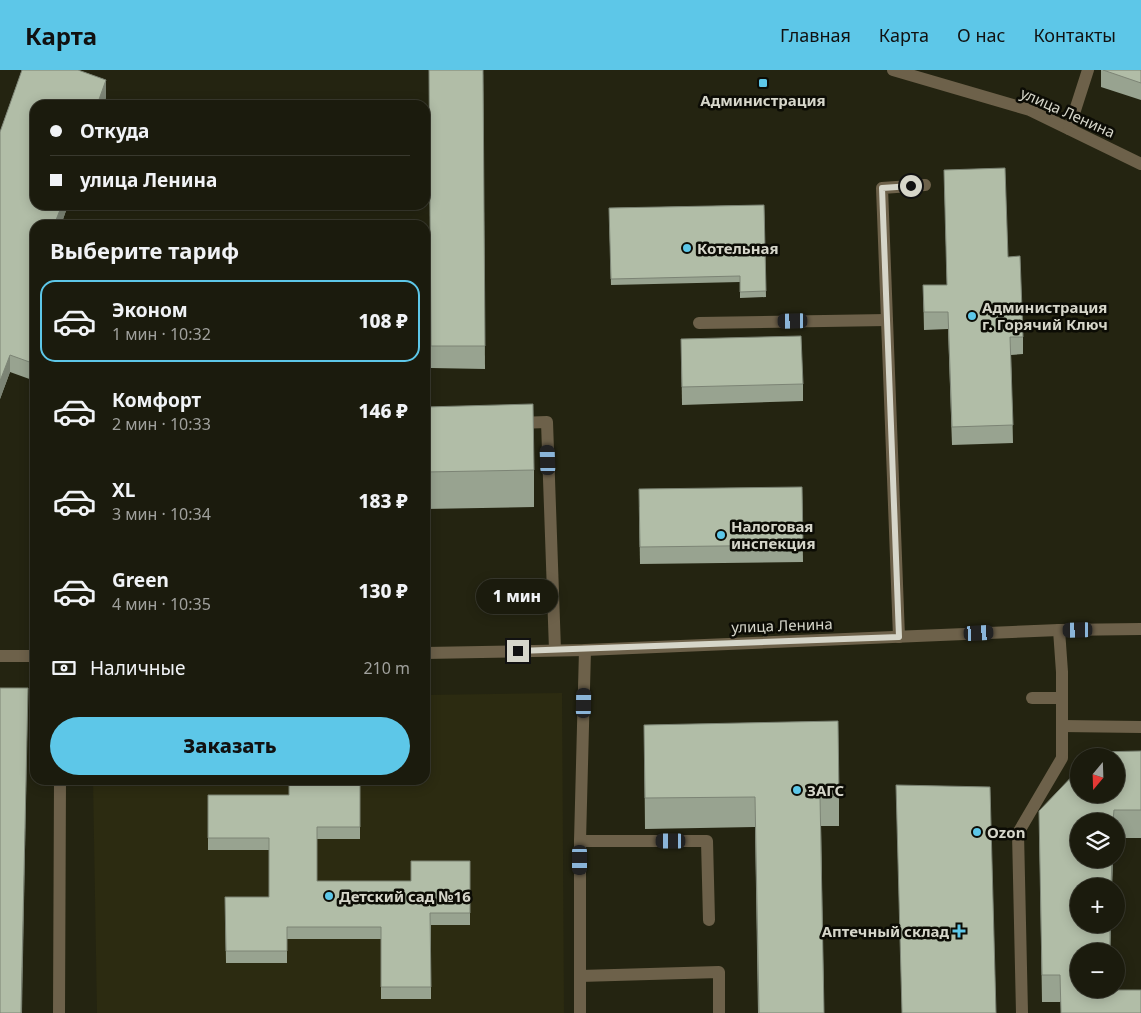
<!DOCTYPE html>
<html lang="ru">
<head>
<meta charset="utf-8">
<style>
	:root { --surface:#1b1b0d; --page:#28281b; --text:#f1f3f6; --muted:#a0a19d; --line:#39392e; --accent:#5dc7e8 }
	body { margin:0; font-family:"Noto Sans",sans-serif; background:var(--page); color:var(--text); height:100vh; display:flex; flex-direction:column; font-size:19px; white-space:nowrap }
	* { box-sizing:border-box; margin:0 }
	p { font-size:16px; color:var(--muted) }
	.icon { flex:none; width:28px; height:28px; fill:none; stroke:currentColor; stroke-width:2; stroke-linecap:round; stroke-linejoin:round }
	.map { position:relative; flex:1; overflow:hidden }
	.panel { position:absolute; left:30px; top:150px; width:400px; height:565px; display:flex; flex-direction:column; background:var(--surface); border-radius:15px; box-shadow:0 2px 12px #0003,0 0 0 1px var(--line) }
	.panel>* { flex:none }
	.guide { position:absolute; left:30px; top:30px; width:400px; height:110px; border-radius:15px; box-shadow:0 2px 12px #0003,0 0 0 1px var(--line); display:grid; align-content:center; height:110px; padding:0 20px; background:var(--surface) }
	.needle { width:32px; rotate:199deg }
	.controls { position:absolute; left:1070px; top:678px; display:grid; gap:10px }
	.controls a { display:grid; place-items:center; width:55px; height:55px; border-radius:50%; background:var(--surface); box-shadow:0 2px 12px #0003,0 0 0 1px var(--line); font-size:25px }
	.end { position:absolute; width:22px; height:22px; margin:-11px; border:6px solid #d6d6ca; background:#111; box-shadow:0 0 0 2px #111 }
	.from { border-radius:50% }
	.bubble { position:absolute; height:35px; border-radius:18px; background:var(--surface); box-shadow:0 2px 12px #0003,0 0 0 1px var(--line); font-size:16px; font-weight:800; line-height:35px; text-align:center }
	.car { position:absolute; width:15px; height:30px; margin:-15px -8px; border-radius:6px; box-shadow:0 0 4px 1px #0007; background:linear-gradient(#222 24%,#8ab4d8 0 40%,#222 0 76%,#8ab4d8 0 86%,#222 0) }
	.guide b { display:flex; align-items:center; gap:18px; height:48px; font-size:19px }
	.guide b+b { border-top:1px solid var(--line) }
	.guide i { width:12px; height:12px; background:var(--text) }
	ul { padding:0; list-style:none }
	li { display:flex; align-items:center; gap:15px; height:82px; margin:0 10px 8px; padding:0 10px; border:2px solid transparent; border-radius:15px }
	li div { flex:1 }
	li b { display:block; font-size:19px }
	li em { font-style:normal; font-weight:800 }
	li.current { border-color:var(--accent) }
	li>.icon { width:45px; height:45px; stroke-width:1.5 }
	h2 { padding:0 20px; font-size:22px; line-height:60px }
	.pay { display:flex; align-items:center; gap:12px; height:55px; padding:0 20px; font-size:19px }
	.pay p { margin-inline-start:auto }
	.button { display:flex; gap:10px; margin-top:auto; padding:10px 20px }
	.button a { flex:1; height:58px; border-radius:30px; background:var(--accent); color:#111; font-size:20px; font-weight:800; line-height:58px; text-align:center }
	header { display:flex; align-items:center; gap:30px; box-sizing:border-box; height:70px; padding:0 25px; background:var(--accent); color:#111 }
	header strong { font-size:24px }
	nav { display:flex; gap:28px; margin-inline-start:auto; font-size:18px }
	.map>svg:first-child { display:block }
	.built { fill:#2c2b11 }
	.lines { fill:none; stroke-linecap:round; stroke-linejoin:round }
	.minor { stroke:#6d614a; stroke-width:12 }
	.wall { fill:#98a390 }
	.shaded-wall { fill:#7c8475 }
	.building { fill:#b1bda7; stroke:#7c8475 }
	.route { stroke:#d6d6ca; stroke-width:6 }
	.poi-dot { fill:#5dc7e8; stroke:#0c0c05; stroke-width:2 }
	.labels { text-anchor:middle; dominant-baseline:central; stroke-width:5; stroke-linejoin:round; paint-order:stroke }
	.poi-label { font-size:15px; font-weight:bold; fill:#d6d6ca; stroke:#0c0c05; text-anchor:start }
	.street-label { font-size:15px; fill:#d6d6ca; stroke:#0c0c05 }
</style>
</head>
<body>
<header>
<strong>Карта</strong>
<nav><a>Главная</a><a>Карта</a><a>О нас</a><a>Контакты</a></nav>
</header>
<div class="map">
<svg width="1141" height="943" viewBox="0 0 1141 943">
	<rect width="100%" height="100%" fill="#242411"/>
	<path class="built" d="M562 623 564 943H97L93 710H425V625Z"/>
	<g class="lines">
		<g class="minor">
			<path d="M893 0 1030 40 1141 94"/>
			<path d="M1069 59 1088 0"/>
			<path d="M699 253 887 250"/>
			<path d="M518 353 547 352 555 580"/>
			<path d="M899 567 882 118 925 115"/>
			<path d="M425 583 585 580 1059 560 1141 559"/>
			<path d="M0 586H35"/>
			<path d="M1032 628H1062"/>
			<path d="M1062 656 1141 657"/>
			<path d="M580 771H707L709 850"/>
			<path d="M580 906 719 902V943"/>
			<path d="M59 943 60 710"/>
			<path d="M580 943V771L585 580"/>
			<path d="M1022 943 1018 763 1062 688V602L1059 560"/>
		</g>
	</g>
	<g class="wall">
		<path d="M22 0H78L106 10V27L104 35H35V135H68L61 155H35V311L10 302 0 329V62Z"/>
		<path d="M429 0H483L485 299 431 298Z"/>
		<path d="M1101 0H1141V30L1101 17Z"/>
		<path d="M944 100 1008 187 1023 267V284L1011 285 1013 373 952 375 948 259 924 260 923 215H947Z"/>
		<path d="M764 135 766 227 740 228V212L611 215 609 138Z"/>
		<path d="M681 269 803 314V331L682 335Z"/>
		<path d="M425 337 534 400V437L425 439Z"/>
		<path d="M802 417 803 492 640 494 639 437Z"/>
		<path d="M35 420V447L32 446V429Z"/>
		<path d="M644 655 839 725V756H821L824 943H758L755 757 645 759Z"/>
		<path d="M1141 681V768H1116V751H1079V789H1113L1112 816 1079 854H1111L1110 881 1060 932H1042L1039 741Z"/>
		<path d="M360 710V769H317V811H411L470 791V855H431V929H381V869H287V893H226L225 827H269V780H208V725H289Z"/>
	</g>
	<g class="shaded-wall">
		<path d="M106 10V27L104 35H97Z"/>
		<path d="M62 135H68L61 155H54Z"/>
		<path d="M10 285V302L0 329V311Z"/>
		<path d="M28 618 22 943H21Z"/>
		<path d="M1112 789H1113L1112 816H1111Z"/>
		<path d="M1110 854H1111L1110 881Z"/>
	</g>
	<g class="building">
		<path d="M22 0H78L106 10 97 35H35V135H62L54 155H35V294L10 285 0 311V62Z"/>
		<path d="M429 0H483L485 276H431Z"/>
		<path d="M1103 0H1141V13Z"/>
		<path d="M1005 98 1008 187 1020 186 1023 267H1010L1013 355 952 357 948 242H924L923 215H947L944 100Z"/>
		<path d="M764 135 766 221 740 222V206L611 209 609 138Z"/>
		<path d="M801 266 803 314 682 317 681 269Z"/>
		<path d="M533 334 534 400 425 402V337Z"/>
		<path d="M802 417 803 475 640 477 639 419Z"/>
		<path d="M35 420V430L32 429Z"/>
		<path d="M0 618H28L21 943H0Z"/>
		<path d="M838 651 839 725 820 726 824 943H759L755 727 645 728 644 655Z"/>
		<path d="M1141 681V740H1114L1113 751H1079V789H1112L1111 816H1079V854H1110V881H1079V919H1109L1108 920H1141V943H1061L1060 905H1042L1039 741 1079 699V724H1116V686H1091L1095 682Z"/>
		<path d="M289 710H360V757H317V811H411V791H470V843H430L431 917H381V857H287V881H226L225 827H269V768H208V725H289Z"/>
		<path d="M896 715 990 717 996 943H902Z"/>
	</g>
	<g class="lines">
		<path class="route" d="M518 581 899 567 882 118 911 116"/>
	</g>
	<g class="poi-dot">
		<rect x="758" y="8" width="10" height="10" rx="2.5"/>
		<circle cx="687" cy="178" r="5"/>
		<circle cx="972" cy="246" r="5"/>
		<circle cx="721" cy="465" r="5"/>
		<circle cx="797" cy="720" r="5"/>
		<circle cx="977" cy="762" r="5"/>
		<circle cx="329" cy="826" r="5"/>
		<path d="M956.5 853.5h5v5h5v5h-5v5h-5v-5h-5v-5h5z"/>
	</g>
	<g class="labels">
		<g class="poi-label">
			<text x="763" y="30" text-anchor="middle">Администрация</text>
			<text x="697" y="178">Котельная</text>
			<text x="982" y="237">Администрация<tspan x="982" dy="17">г. Горячий Ключ</tspan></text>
			<text x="731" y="456">Налоговая<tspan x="731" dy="17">инспекция</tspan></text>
			<text x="807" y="720">ЗАГС</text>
			<text x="987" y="762">Ozon</text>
			<text x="339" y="826">Детский сад №16</text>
			<text x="949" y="861" text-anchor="end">Аптечный склад</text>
		</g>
		<g class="street-label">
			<text transform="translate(1068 42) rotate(24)">улица Ленина</text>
			<text transform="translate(782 555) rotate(-2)">улица Ленина</text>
		</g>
	</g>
</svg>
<div class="controls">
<a><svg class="needle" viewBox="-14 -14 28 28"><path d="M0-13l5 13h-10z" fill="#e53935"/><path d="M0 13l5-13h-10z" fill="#a0a19d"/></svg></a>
<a><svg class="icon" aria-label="layers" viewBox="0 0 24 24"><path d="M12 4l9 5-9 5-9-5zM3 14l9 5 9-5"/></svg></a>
<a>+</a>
<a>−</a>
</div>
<i class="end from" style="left:911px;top:116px"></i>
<i class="end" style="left:518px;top:581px"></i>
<div class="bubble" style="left:476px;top:509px;width:82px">1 мин</div>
<i class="car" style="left:793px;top:251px;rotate:269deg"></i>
<i class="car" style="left:548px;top:390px;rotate:358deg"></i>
<i class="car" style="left:1078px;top:560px;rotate:269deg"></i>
<i class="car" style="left:979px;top:563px;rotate:87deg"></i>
<i class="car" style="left:584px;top:633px;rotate:1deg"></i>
<i class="car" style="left:671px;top:771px;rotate:270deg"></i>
<i class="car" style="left:580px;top:790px;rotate:180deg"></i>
<div class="guide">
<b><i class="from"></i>Откуда</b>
<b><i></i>улица Ленина</b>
</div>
<section class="panel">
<h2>Выберите тариф</h2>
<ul>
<li class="current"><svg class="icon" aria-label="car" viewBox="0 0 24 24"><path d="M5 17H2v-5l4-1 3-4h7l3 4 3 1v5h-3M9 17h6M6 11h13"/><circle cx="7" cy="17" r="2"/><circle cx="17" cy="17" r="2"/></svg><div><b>Эконом</b><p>1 мин · 10:32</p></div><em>108 ₽</em></li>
<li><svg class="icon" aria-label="car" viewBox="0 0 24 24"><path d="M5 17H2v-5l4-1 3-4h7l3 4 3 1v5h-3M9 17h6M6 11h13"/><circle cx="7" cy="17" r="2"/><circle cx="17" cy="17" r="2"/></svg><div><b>Комфорт</b><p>2 мин · 10:33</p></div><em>146 ₽</em></li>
<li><svg class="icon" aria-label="car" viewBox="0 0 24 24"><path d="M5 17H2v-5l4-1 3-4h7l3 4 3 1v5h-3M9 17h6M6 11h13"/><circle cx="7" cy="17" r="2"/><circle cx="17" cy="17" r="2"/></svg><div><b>XL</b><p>3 мин · 10:34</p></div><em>183 ₽</em></li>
<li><svg class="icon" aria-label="car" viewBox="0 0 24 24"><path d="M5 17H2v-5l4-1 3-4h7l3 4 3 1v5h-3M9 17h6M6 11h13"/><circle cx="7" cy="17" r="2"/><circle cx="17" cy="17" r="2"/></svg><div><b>Green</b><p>4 мин · 10:35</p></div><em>130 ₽</em></li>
</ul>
<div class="pay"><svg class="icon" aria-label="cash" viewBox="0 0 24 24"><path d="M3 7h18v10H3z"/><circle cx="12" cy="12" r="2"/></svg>Наличные<p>210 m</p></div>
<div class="button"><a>Заказать</a></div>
</section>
</div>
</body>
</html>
